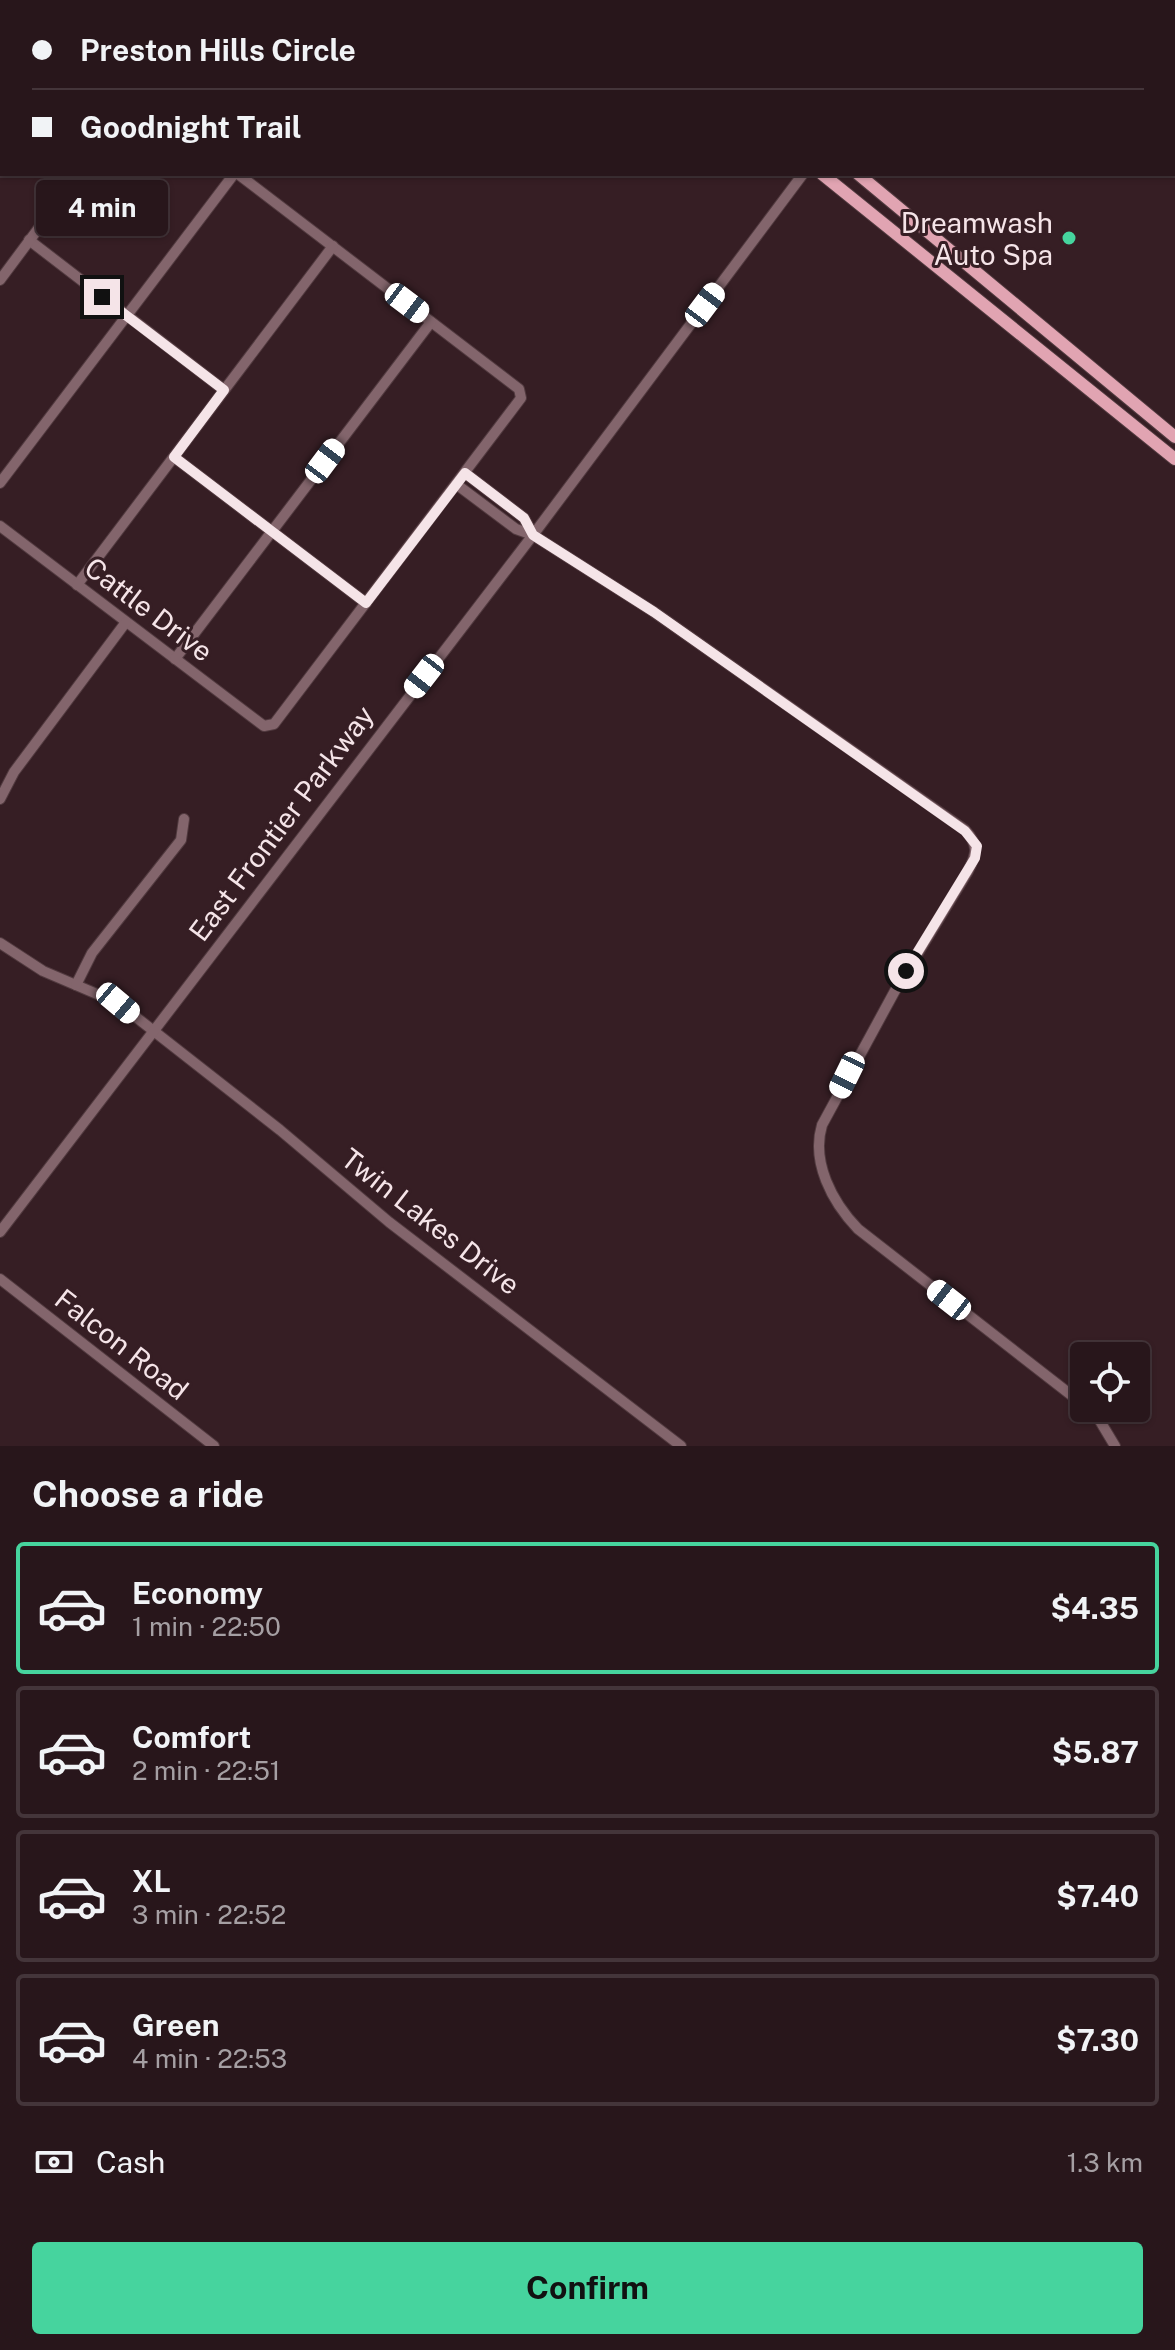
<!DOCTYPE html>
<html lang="en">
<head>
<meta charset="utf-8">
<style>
	:root { --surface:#28161b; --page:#342328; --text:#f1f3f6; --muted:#a59fa3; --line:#44353a; --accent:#46d49e }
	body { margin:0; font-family:"Public Sans",sans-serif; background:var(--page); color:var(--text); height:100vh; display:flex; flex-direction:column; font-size:30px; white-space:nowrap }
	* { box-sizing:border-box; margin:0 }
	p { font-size:26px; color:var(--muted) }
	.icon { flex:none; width:44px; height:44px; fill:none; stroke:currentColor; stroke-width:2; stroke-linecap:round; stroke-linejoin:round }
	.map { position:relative; height:1446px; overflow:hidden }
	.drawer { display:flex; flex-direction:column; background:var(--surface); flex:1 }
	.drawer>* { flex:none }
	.top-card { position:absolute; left:0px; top:0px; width:1176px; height:176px; box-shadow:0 2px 6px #0004,0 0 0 2px var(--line); display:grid; align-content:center; height:176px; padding:0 32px; background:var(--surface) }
	.tools { position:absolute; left:1070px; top:1342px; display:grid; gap:16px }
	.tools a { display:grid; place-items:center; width:80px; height:80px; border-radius:8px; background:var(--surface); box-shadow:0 2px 6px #0004,0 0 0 2px var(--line); font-size:40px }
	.end { position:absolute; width:36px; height:36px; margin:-18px; border:10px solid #f5e4e8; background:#111; box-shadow:0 0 0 4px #111 }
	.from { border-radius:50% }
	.bubble { position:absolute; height:56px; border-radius:8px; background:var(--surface); box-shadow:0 2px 6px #0004,0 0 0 2px var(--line); font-size:26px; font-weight:700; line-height:56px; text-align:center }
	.car { position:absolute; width:24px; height:48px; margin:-24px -12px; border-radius:10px; box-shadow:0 0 6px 2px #0007; background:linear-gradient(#fff 24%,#345 0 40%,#fff 0 76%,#345 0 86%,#fff 0) }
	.top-card b { display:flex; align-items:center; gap:28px; height:76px; font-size:30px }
	.top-card b+b { border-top:2px solid var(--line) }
	.top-card i { width:20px; height:20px; background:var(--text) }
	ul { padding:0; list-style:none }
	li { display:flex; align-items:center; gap:24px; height:132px; margin:0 16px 12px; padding:0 16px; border:4px solid var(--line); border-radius:8px }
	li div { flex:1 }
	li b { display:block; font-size:30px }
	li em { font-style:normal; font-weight:700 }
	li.active { border-color:var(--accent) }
	li>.icon { width:72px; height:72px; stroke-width:1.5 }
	h2 { padding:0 32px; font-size:36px; line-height:96px }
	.pay { display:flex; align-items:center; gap:20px; height:88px; padding:0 32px; font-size:30px }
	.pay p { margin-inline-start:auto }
	.cta { display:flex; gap:16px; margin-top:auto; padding:16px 32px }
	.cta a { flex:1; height:92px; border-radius:8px; background:var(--accent); color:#111; font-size:32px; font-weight:700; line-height:92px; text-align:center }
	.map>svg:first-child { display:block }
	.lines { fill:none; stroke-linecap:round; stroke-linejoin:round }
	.minor-casing { stroke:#513a3f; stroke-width:12 }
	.major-casing { stroke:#513a3f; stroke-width:14 }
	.minor { stroke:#83656c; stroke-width:10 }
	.major { stroke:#e1a4b2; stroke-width:12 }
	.route { stroke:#f5e4e8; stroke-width:10 }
	.poi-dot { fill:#46d49e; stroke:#361e24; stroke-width:3 }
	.labels { text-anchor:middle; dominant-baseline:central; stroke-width:6; stroke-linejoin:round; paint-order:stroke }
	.poi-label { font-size:28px; fill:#f5e4e8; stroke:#361e24; text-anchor:end }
	.street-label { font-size:28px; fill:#f5e4e8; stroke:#361e24 }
</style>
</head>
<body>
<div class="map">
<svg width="1175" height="1446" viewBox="0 0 1175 1446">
	<rect width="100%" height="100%" fill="#361e24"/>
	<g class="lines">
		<defs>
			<g id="minor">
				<path d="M293 0 295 2"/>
				<path d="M56 2 58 0"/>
				<path d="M211 2 212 0"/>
				<path d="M918 2 920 0"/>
				<path d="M949 2 950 0"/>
				<path d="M0 76 2 74"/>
				<path d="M0 129 2 131"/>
				<path d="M29 240 224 390"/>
				<path d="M0 280 79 174"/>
				<path d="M174 457 366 603"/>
				<path d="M465 473 524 518 533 535"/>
				<path d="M0 483 234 174"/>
				<path d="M456 484 516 529 533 535 654 612 965 830C979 845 977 854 968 871L897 987 822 1125C811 1162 832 1202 858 1229L1084 1405"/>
				<path d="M0 526 264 726 274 724 521 398 519 389 238 174"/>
				<path d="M77 585 333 246"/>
				<path d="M175 659 431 322"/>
				<path d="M0 799 14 772 126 622"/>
				<path d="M0 943 43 971 118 1003 280 1130 389 1222 681 1446"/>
				<path d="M76 985 92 953 181 840 184 819"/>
				<path d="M0 1232 533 535 803 174"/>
				<path d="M0 1279 214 1446"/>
				<path d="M1088 1408 1100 1421 1115 1446"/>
			</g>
			<g id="major">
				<path d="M608 0 610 2"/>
				<path d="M642 0 644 2"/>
				<path d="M822 174 1175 459"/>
				<path d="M858 174 1175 437"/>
			</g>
		</defs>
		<use href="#minor" class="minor-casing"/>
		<use href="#major" class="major-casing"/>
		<use href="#minor" class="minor"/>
		<use href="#major" class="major"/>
	</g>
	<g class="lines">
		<path class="route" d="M102 297 224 390 174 457 366 603 465 473 524 518 533 535 654 612 965 831 977 846 975 858 906 971"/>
	</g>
	<circle class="poi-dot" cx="1069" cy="238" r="8"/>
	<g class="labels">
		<g class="poi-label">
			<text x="1053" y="222">Dreamwash<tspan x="1053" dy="32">Auto Spa</tspan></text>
		</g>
		<g class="street-label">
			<text transform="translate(149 609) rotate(37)">Cattle Drive</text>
			<text transform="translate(281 823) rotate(-53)">East Frontier Parkway</text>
			<text transform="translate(431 1221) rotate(38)">Twin Lakes Drive</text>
			<text transform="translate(122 1344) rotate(38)">Falcon Road</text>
		</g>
	</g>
</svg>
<div class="tools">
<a><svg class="icon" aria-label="locate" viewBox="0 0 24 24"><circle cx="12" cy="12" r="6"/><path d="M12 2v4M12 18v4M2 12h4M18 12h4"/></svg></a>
</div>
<i class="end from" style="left:906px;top:971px"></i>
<i class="end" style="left:102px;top:297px"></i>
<div class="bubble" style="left:36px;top:180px;width:132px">4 min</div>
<i class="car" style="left:407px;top:303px;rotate:127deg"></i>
<i class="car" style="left:705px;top:305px;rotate:37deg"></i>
<i class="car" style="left:325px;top:461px;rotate:37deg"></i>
<i class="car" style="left:424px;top:676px;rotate:218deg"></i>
<i class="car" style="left:118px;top:1003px;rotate:130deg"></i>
<i class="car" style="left:847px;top:1075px;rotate:206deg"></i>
<i class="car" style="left:949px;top:1300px;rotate:308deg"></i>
<div class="top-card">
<b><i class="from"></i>Preston Hills Circle</b>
<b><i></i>Goodnight Trail</b>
</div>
</div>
<section class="drawer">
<h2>Choose a ride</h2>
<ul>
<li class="active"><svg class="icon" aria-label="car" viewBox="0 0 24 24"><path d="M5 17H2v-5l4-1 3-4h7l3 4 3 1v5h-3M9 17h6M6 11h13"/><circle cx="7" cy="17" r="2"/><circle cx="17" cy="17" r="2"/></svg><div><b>Economy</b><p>1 min · 22:50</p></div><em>$4.35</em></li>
<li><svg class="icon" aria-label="car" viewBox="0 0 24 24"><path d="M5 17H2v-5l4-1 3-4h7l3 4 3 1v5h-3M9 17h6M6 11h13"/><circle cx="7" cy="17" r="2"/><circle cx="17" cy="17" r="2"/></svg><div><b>Comfort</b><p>2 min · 22:51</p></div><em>$5.87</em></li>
<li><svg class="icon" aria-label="car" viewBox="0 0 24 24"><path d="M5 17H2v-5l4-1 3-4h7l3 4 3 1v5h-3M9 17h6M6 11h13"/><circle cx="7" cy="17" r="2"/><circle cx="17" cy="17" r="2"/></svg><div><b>XL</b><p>3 min · 22:52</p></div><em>$7.40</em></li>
<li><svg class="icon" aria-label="car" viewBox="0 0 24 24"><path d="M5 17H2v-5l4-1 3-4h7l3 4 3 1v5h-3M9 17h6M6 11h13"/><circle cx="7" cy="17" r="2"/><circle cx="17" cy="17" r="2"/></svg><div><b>Green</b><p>4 min · 22:53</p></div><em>$7.30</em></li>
</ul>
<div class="pay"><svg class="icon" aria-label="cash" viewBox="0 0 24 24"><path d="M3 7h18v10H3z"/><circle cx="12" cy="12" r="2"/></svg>Cash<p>1.3 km</p></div>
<div class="cta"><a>Confirm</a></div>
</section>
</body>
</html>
